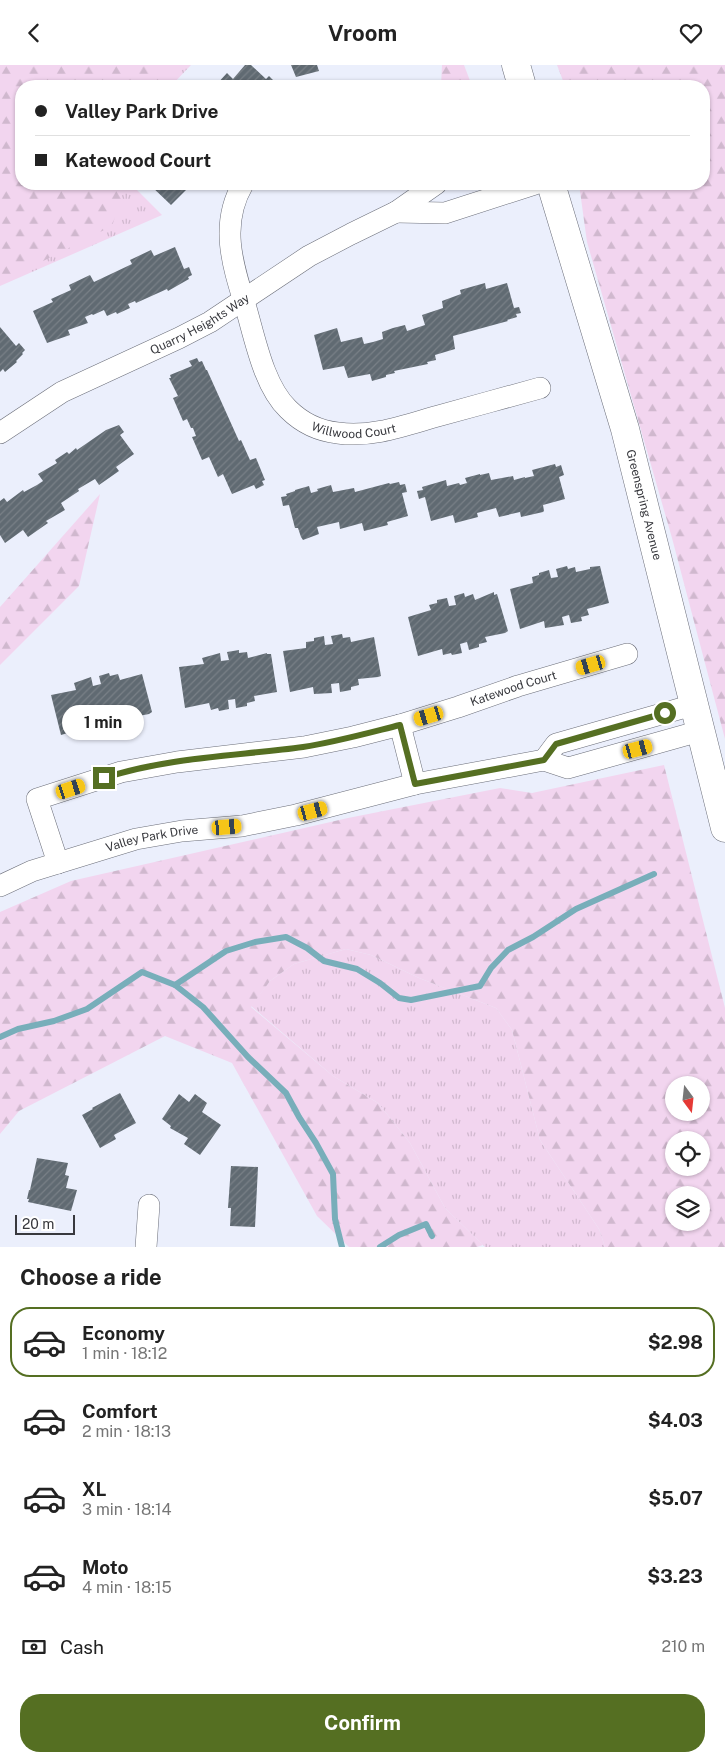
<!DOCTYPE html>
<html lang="en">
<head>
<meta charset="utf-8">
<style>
	:root { --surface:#fff; --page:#f6f6f6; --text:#222; --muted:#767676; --line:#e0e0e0; --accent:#556f22 }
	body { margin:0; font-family:"Public Sans",sans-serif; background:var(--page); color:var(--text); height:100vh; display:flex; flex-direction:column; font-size:19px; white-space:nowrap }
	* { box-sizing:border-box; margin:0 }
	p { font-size:16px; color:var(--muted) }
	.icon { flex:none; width:28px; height:28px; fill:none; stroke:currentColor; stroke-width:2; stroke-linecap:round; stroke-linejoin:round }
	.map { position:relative; height:1182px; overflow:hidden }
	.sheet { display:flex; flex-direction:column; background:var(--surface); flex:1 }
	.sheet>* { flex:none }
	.guide { position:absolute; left:15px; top:15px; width:695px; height:110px; border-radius:20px; box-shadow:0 1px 4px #0004; display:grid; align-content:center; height:110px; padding:0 20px; background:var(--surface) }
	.needle { width:32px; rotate:165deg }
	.fabs { position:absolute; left:665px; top:1011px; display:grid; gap:10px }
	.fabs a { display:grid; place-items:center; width:45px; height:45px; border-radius:50%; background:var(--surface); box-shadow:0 1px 4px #0004; font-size:25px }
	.scale { position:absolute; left:15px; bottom:12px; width:60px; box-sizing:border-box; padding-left:5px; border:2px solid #38393e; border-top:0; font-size:14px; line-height:18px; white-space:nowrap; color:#38393e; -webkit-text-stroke:4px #fff; paint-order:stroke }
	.end { position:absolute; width:22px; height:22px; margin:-11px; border:6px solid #556f22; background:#fff; box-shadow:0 0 0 2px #fff }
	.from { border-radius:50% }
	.bubble { position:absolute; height:35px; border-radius:18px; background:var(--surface); box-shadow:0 1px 4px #0004; font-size:16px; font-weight:700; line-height:35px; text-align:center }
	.car { position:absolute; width:15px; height:30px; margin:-15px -8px; border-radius:6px; box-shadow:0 0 4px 1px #0007; background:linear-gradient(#f5c518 24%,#345 0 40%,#f5c518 0 76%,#345 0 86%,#f5c518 0) }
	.guide b { display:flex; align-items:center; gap:18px; height:48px; font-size:19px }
	.guide b+b { border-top:1px solid var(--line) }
	.guide i { width:12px; height:12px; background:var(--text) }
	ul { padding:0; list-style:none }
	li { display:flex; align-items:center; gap:15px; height:70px; margin:0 10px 8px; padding:0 10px; border:2px solid transparent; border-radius:20px }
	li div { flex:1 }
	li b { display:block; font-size:19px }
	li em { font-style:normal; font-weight:700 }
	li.selected { border-color:var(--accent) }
	li>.icon { width:45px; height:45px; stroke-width:1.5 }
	h2 { padding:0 20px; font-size:22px; line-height:60px }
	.pay { display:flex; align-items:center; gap:12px; height:55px; padding:0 20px; font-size:19px }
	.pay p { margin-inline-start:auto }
	.action { display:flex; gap:10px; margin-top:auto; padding:10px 20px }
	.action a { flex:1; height:58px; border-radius:20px; background:var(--accent); color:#fff; font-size:20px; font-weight:700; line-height:58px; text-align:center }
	header { display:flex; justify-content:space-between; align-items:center; height:65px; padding:0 20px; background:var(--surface); font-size:22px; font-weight:700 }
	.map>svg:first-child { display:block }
	.grass { fill:url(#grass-tufts) }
	.forest { fill:url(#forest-firs); fill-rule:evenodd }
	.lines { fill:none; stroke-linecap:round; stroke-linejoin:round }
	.stream { stroke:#78aeba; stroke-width:6 }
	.building { fill:url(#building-hatch) }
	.street-casing { stroke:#6b6e79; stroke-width:22 }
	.secondary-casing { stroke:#6b6e79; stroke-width:29 }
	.street { stroke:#fff; stroke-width:21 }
	.secondary { stroke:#fff; stroke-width:28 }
	.route { stroke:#556f22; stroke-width:6 }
	.labels { text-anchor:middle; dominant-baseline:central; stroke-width:5; stroke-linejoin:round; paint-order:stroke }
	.street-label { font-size:12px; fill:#38393e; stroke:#fff }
</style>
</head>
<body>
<header><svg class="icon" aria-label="back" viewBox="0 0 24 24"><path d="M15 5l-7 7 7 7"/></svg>Vroom<svg class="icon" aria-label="heart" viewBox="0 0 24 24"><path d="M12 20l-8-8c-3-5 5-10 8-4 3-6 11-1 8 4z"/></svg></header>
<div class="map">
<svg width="725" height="1182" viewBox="0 0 725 1182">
	<defs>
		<pattern id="grass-tufts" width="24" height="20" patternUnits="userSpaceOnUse" patternTransform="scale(1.25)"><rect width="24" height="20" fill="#f2d5ef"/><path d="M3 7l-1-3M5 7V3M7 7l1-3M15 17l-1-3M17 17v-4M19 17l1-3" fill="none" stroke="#d0b8ce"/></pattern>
		<pattern id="forest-firs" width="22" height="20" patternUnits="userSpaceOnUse" patternTransform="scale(1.25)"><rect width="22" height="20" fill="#f2d5ef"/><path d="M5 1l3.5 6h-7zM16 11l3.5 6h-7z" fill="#d0b8ce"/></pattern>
		<pattern id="building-hatch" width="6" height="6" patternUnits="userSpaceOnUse" patternTransform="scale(1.25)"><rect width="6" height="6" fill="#606a72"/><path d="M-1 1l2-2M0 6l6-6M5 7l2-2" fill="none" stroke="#798087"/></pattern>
	</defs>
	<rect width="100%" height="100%" fill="#ebeffc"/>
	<g class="grass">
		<path d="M0 0H191L171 21H21V119H131L162 150 0 221Z"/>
		<path d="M346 884 371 890 419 913 496 943 512 965 540 1075 599 1164 605 1182H485L445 1143 410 1078 378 1038 333 1011 251 941 270 916 294 899Z"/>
	</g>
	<g class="forest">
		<path d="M0 0H165L157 21H21V119H126L112 161 0 218Z"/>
		<path d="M442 0H464L472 21H441Z"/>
		<path d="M557 0H725V674L672 473 587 177 579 119H704V21H565Z"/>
		<path d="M100 429 79 521 0 600V542Z"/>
		<path d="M664 700 725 943V1182H605L599 1164 540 1075 512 965 496 943 419 913 371 890 346 884 294 899 270 916 251 942 333 1011 378 1038 410 1078 445 1143 483 1180 477 1182H349L317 1151 232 998 165 971 19 1046 0 1069V847L71 816 348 753 500 723 532 728ZM674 1020H701V1048H674ZM674 1075H701V1102H674ZM674 1130H701V1158H674Z"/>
	</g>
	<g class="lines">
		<g class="stream">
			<path d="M175 920 203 942 248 992 286 1028 299 1052 316 1078 333 1109 335 1154 342 1182"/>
			<path d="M0 972 18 964 54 956 87 944 142 907 175 920 226 886 255 877 286 872 307 883 324 896 357 904 380 918 399 933 411 935 480 921 491 903 508 885 533 872 576 844 654 809"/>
			<path d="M380 1182 399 1170 426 1159 432 1171"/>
		</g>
	</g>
	<g class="building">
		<path d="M245 0H251L266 14 269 11 275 17 272 20 273 21H215L227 8 233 14Z"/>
		<path d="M291 0H317L319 6 296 12Z"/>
		<path d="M149 119H183L188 123 171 140Z"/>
		<path d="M175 182 184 204 189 202 192 210 188 212 189 214 168 226 167 224 136 238 135 236 128 239 130 243 117 249 116 247 107 251 104 245 93 250 92 249 85 252 88 258 68 265 70 270 47 278 33 246 53 237 51 234 71 225 69 220 90 210 94 217 132 199 130 195 151 185 154 191Z"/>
		<path d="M485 218 486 224 507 218 514 243 519 242 521 248 516 249 517 252 507 255 508 256 453 271 455 284 435 290 436 295 427 297 428 299 394 306 395 308 386 310V312L372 316 370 309 348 313 344 301 323 305 314 270 337 263 341 277 362 272 364 279 373 277 383 274 382 267 393 263 405 260 407 266 425 260 422 250 443 243 442 236 461 229 460 225Z"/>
		<path d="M0 262 16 281 19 278 25 285 22 288 23 289 16 296 17 297 5 307 3 304 0 307Z"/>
		<path d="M197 293 199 297 202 296 206 305H207L239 376 241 375 250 395 256 393 265 415 262 416 264 420 256 424 254 420 232 429 223 409 218 412 209 392 202 395 192 372 196 371 193 363H191L187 354 183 356 173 333 178 331 169 313H171L170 310 192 301 189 296Z"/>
		<path d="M119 360 124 367 120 370 134 389 116 402 119 406 99 420 95 414 78 424 79 426 61 438 65 445 46 456 48 458 28 472 23 465 5 478 0 470V436L4 433 7 437 23 425 24 427 37 420 43 416 38 409 57 398 55 395 67 387 69 389 76 383 77 385 106 365Z"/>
		<path d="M555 399 556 402 561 400 564 410 559 412 565 434 543 440 544 446 543 447 521 452 520 447 499 452 496 443 477 448 478 452 455 458 453 450 431 456 425 432 419 434 417 426 423 425 422 422 446 415 447 421 459 418 460 420 467 418 465 413 480 409V410L489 408 491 415 513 411 514 415 525 412V413L534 411 532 405Z"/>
		<path d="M399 417 400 420 405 419 407 427 402 428 408 451 387 457 388 460 364 466 362 458 340 464 339 457 317 462 319 469 303 475 301 472 298 463H295L289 440 283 441 281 432 287 431 286 429 295 426V425L309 421 311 428 318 426 317 424 331 420 333 427 354 423 355 427 389 418 390 419Z"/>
		<path d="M567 501 568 504 575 502 576 507 590 504V502L600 501 609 538 587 544 589 550 581 552 582 556 571 558 569 550 562 552 564 560 545 563 544 556 520 564 510 524 533 518 532 512 539 510V508L549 505 551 513 558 512 556 504Z"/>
		<path d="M494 527V530L497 529 508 566 505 568 485 572 487 577 479 579V582L469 585 467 577 460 579 462 588 452 590 451 588 443 590 442 584 418 591 408 552 431 545 429 540 437 538V535L447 533 449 541 456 540 454 531 464 528 465 532 473 529 475 535Z"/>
		<path d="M342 569 343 573 350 572 351 577 374 572 381 611 378 612 358 614 359 620 351 622V625L340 627 339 618 331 619 332 628 314 629 313 622 290 627 283 586 306 583V577L314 576V573L324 571 325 580 333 579 331 571Z"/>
		<path d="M239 585V588L247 587 248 593 267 588V589H271L277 627 254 631 255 636 247 638V641L236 643 235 634 228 635 229 644 219 646 218 643 211 645 209 638 185 643 179 602 204 599 202 593 220 588 221 596 229 595 227 587Z"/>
		<path d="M109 608 110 611 118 609 120 615 142 609 152 647 149 649 129 653 130 658 122 660V663L112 665 109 658 102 659 104 667 86 669 84 663 61 670 51 630 76 625 74 618 91 612 93 621 101 619 99 611Z"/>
		<path d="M120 1028 136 1058 114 1070 116 1074 100 1083 82 1050 93 1044 92 1043Z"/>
		<path d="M179 1029 189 1037 195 1029 207 1038 202 1047 221 1060 200 1090 184 1079 188 1073 170 1063 171 1061 162 1054Z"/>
		<path d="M37 1093 68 1098 65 1110 69 1111 66 1123 77 1125 71 1146 28 1137 29 1134H27L29 1125H30Z"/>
		<path d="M231 1101 258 1102 255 1162 230 1161 231 1143H228Z"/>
	</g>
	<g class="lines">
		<defs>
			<g id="street">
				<path id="s1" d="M243 119C219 160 233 201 246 243 255 274 264 321 288 344 301 357 319 366 338 368 372 373 406 360 438 351 472 342 506 332 540 323"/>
				<path d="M396 147 445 148 535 119"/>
				<path id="s2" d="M0 368 62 327 179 273 210 257 309 191 351 169 396 147 436 119"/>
				<path d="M400 660 415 719"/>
				<path d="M544 695 556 679 693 640"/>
				<path id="s3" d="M58 798 37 734 121 707 177 697 304 682 353 672 400 660 458 642 518 621 627 589"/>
				<path id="s4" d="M0 821 32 806 136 774 182 766 242 761 296 750 415 719 544 695 568 703 700 666"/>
				<path d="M146 1182 149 1140"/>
			</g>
			<g id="secondary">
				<path d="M516 0 522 21"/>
				<path id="s5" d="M551 119 625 364 725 763"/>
			</g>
		</defs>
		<use href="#street" class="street-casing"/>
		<use href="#secondary" class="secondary-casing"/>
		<use href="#street" class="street"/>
		<use href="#secondary" class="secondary"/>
	</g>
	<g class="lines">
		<path class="route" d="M104 713C168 692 237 691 303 682 336 677 368 668 400 660L415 719 544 695 556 679 665 648"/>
	</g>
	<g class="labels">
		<g class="street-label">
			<text stroke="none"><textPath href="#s2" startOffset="228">Quarry Heights Way</textPath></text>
			<text stroke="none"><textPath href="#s1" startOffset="311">Willwood Court</textPath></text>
			<text stroke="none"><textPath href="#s5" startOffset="334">Greenspring Avenue</textPath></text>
			<text stroke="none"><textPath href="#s3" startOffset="558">Katewood Court</textPath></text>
			<text stroke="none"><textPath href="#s4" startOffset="160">Valley Park Drive</textPath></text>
		</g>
	</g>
</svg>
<div class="fabs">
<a><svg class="needle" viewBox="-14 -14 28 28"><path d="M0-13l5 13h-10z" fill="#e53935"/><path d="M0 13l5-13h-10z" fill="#767676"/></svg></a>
<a><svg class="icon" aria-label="locate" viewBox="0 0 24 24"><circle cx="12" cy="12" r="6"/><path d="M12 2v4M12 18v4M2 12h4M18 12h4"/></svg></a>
<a><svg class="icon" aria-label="layers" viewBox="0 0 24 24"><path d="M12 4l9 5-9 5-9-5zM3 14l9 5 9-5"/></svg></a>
</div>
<div class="scale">20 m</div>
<i class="end from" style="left:665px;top:648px"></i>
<i class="end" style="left:104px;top:713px"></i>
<div class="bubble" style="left:62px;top:640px;width:82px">1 min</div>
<i class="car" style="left:591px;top:600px;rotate:254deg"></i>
<i class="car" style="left:429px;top:651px;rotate:253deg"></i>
<i class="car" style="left:638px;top:684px;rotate:75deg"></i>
<i class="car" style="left:71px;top:724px;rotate:72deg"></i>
<i class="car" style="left:313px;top:746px;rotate:75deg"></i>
<i class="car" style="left:227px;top:762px;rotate:85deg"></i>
<div class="guide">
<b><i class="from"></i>Valley Park Drive</b>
<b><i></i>Katewood Court</b>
</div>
</div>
<section class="sheet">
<h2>Choose a ride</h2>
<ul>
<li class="selected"><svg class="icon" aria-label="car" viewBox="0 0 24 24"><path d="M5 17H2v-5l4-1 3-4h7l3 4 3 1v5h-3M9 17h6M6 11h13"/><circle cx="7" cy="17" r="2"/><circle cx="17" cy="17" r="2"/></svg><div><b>Economy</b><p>1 min · 18:12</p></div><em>$2.98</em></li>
<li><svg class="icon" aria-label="car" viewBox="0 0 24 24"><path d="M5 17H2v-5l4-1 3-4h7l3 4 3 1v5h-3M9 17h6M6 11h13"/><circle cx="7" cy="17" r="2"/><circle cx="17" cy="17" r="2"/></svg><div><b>Comfort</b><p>2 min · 18:13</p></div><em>$4.03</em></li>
<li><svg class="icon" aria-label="car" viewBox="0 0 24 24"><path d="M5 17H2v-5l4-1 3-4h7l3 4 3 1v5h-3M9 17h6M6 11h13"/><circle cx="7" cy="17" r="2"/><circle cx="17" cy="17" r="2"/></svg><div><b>XL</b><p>3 min · 18:14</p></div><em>$5.07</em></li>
<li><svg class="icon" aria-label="car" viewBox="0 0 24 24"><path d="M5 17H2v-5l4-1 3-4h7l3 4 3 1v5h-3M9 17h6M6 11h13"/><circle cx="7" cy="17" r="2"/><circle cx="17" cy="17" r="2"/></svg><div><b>Moto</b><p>4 min · 18:15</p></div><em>$3.23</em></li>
</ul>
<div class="pay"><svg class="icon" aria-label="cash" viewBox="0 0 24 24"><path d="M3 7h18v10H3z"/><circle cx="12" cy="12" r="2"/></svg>Cash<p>210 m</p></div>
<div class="action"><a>Confirm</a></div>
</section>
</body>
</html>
